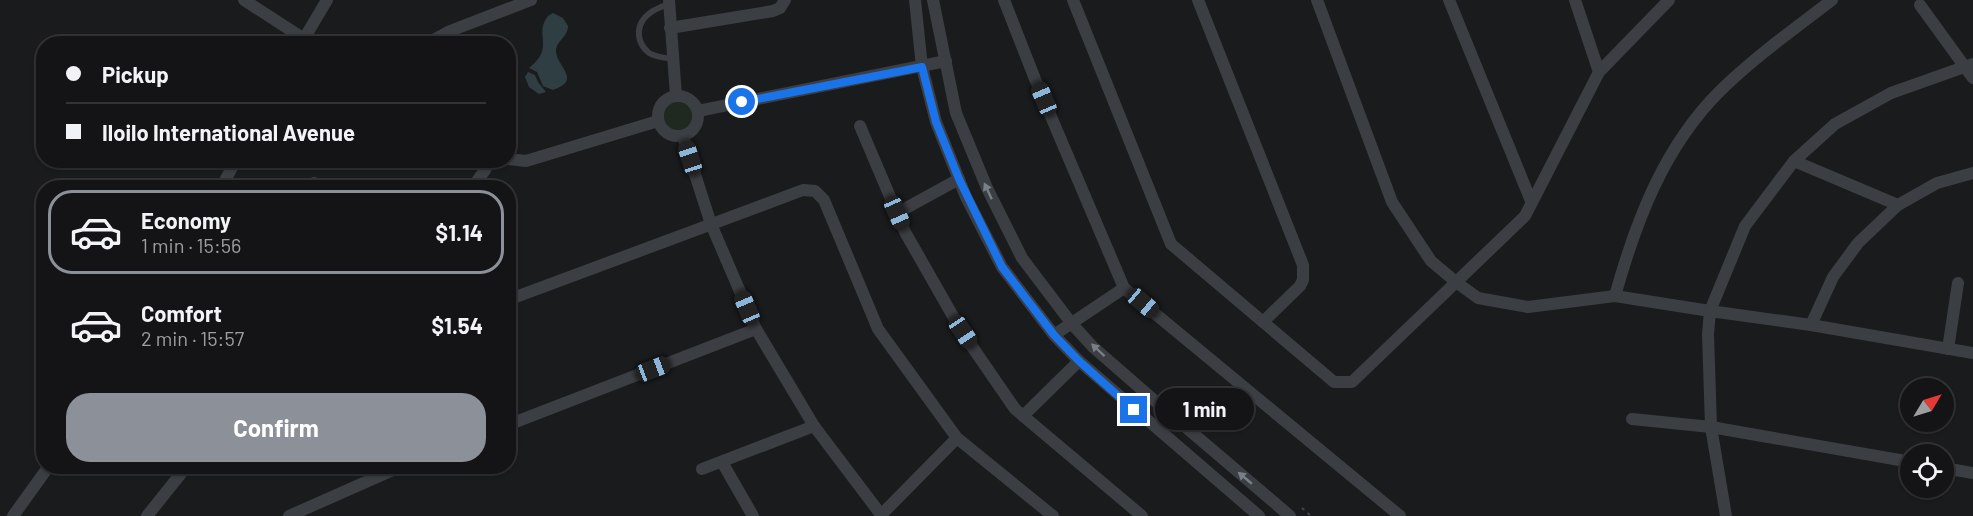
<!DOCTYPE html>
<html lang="en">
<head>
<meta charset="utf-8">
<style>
	:root { --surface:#141416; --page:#1d1d1f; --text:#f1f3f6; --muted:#9d9ea1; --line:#333335; --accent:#8c9099 }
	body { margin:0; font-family:Barlow,sans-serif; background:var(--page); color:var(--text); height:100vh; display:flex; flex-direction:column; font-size:22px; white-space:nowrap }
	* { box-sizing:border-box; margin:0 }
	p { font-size:20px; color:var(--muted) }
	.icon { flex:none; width:33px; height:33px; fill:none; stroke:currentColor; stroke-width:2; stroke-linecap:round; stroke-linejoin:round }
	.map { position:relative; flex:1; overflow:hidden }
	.side { position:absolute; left:36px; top:180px; width:480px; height:294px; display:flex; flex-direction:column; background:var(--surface); border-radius:24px; box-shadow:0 2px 4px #0004,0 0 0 2px var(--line) }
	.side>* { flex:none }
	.top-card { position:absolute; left:36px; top:36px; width:480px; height:132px; border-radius:24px; box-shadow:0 2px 4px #0004,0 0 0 2px var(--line); display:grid; align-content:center; height:132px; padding:0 30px; background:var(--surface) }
	.needle { width:39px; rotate:52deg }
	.fabs { position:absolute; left:1900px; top:378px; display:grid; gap:12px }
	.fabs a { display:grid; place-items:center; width:54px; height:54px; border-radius:50%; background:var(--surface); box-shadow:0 2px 4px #0004,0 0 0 2px var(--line); font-size:30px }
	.end { position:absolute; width:27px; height:27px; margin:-14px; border:8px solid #1a73e8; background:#fff; box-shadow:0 0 0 3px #fff }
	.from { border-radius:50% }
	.bubble { position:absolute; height:42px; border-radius:21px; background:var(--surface); box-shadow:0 2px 4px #0004,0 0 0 2px var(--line); font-size:20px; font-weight:700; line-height:42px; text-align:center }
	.car { position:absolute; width:18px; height:36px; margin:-18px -9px; border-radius:8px; box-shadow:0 0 4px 2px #0007; background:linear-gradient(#222 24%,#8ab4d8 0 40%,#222 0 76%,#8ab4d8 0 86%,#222 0) }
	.top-card b { display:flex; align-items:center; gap:21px; height:57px; font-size:22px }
	.top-card b+b { border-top:2px solid var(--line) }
	.top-card i { width:15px; height:15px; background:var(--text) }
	ul { padding:10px 0 0; list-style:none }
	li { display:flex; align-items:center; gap:18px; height:84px; margin:0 12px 9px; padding:0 18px; border:3px solid transparent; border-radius:24px }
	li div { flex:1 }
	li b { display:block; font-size:22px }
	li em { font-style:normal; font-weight:700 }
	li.on { border-color:var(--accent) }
	li>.icon { width:54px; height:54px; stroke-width:1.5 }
	.primary-button { display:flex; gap:12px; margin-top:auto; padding:12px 30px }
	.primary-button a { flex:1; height:69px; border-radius:24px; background:var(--accent); color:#fff; font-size:24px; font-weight:700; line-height:69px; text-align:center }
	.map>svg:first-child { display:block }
	.green { fill:#20291f }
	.water { fill:#2f3e43 }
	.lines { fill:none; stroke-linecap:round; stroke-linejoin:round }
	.path { stroke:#414549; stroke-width:2; stroke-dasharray:3 4.5; stroke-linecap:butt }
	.service { stroke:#3b3e42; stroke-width:6 }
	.minor { stroke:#3b3e42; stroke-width:12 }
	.oneway { fill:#797f86 }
	.route { stroke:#1a73e8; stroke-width:8 }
</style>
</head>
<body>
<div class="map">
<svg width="1973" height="516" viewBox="0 0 1973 516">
	<rect width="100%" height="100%" fill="#1a1b1d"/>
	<circle class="green" cx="678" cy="116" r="14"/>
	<g class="water">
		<path d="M553 13 563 18 568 26C568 37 556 41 556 51 556 66 583 80 553 90L543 86 537 72 529 68C556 47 533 35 548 16Z"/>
		<path d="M528 72 535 75 538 82 546 92 539 94 529 87 525 77Z"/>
	</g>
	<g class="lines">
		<path class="path" d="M1302 508 1311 516"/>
		<path class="service" d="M669 4C653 9 637 18 639 36 640 43 644 49 649 53 656 57 665 58 673 59"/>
		<g class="minor">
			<path d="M244 0 312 44"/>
			<path d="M669 0 676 96"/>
			<path d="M915 0 922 67 936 122 966 197 1002 267 1054 335 1079 361 1259 516"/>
			<path d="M933 0 956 113 987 188 1022 258 1072 324 1093 347 1155 401 1290 516"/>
			<path d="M1004 0 1035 79 1124 288 1400 516"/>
			<path d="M1073 0 1171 244 1334 382H1352L1525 216 1599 72 1669 0"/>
			<path d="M1198 0 1303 265V280L1300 286 1263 322"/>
			<path d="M1317 0 1392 202 1431 261 1456 282 1478 298 1528 307 1615 296 1710 311 1745 226 1794 161 1835 124 1891 93 1973 64"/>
			<path d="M1449 0 1531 201"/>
			<path d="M1575 0 1599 72"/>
			<path d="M1920 5 1973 78"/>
			<path d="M670 28 773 11 780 8 785 0"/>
			<path d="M301 44 327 0"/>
			<path d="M426 44 450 31 531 0"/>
			<circle cx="678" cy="116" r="20"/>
			<path d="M698 111 946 61"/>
			<path d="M860 126 905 232 962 332 1015 409 1142 516"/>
			<path d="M683 137 711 224 756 329 814 426 882 516"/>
			<path d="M508 159 526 161 658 121"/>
			<path d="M1794 161 1898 205"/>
			<path d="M314 183 316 188"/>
			<path d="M221 188 236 160"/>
			<path d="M472 188 485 170 489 160"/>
			<path d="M897 213 959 179"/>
			<path d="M1615 296C1636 221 1664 146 1721 90 1755 57 1794 29 1832 0"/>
			<path d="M508 300 803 190 815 191 824 200 878 329 957 438 1053 516"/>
			<path d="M1811 325 1833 277 1858 243 1898 205 1937 183 1973 173"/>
			<path d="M1054 335 1124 288"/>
			<path d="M1948 349 1958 283"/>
			<path d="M1023 416 1079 361"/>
			<path d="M1632 419 1711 427 1911 462"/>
			<path d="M508 425 756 329"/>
			<path d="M722 462 753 516"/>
			<path d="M1944 468 1973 473"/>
			<path d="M702 469 814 426"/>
			<path d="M881 515 957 438"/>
			<path d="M13 516 49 466"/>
			<path d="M147 516 187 466"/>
			<path d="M289 516 402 466"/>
			<path d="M1726 516 1711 427 1708 334 1710 311 1811 325 1973 353"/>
		</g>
	</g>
	<defs><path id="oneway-solid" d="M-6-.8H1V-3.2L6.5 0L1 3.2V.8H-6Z" transform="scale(1.5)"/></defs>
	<g class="oneway">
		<use href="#oneway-solid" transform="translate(988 191) rotate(-115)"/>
		<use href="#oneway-solid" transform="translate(1098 350) rotate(-137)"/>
		<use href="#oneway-solid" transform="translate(1245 478) rotate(-140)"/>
	</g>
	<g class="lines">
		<path class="route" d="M742 102 922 67 936 122 959 179 1002 267 1054 335 1079 361 1134 410"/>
	</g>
</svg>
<div class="fabs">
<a><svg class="needle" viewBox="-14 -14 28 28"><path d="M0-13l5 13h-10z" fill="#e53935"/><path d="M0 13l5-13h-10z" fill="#9d9ea1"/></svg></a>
<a><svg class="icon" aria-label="locate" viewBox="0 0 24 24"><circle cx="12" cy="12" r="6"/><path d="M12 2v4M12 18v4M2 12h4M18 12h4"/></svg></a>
</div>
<i class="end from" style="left:742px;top:102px"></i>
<i class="end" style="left:1134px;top:410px"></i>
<div class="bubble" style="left:1155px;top:388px;width:99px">1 min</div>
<i class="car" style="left:1044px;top:99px;rotate:337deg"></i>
<i class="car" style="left:690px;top:158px;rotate:342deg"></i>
<i class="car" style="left:897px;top:213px;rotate:156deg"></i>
<i class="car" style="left:1143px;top:303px;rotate:130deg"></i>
<i class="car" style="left:747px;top:308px;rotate:337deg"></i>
<i class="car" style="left:963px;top:332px;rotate:146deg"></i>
<i class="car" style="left:653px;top:369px;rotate:69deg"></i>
<div class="top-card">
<b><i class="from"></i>Pickup</b>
<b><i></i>Iloilo International Avenue</b>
</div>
<section class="side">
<ul>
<li class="on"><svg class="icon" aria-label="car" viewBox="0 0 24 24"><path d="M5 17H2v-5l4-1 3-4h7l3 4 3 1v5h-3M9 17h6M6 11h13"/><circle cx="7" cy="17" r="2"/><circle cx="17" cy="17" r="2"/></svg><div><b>Economy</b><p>1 min · 15:56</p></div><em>$1.14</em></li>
<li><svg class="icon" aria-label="car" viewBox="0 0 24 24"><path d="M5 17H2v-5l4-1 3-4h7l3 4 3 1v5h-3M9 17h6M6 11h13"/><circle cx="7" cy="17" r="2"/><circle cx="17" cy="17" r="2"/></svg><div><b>Comfort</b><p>2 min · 15:57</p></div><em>$1.54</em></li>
</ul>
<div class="primary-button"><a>Confirm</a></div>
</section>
</div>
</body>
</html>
